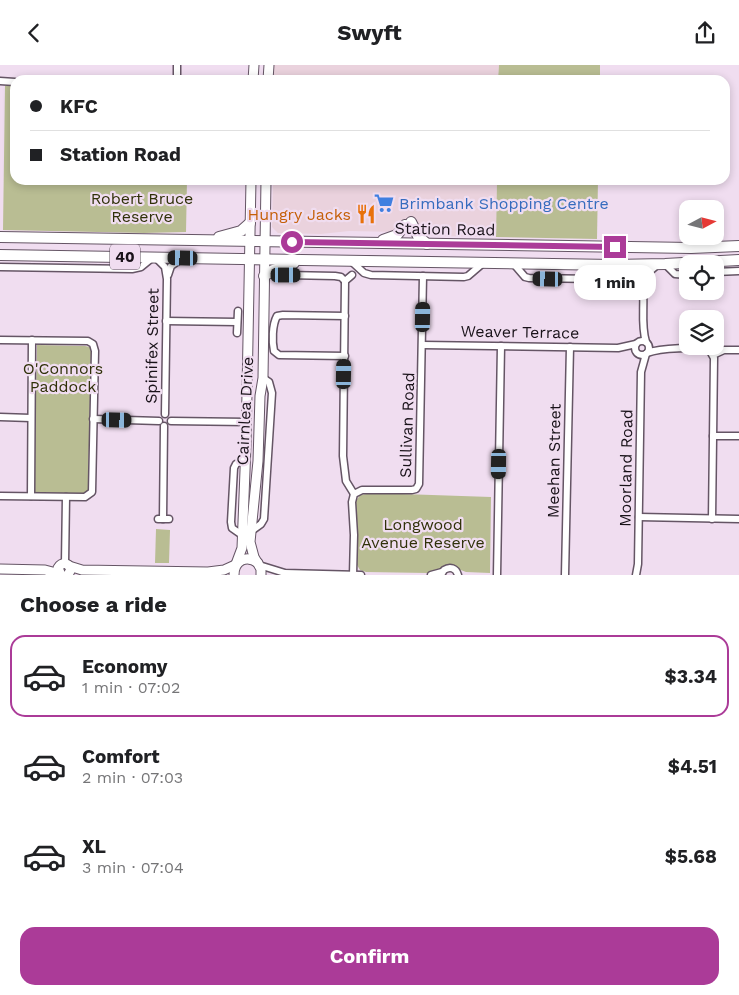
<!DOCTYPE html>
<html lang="en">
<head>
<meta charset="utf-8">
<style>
	:root { --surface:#fff; --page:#f6f6f6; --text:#202124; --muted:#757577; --line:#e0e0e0; --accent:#ab3b98 }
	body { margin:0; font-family:"Work Sans",sans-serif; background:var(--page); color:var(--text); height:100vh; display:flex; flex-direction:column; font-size:19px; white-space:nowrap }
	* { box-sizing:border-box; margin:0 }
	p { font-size:16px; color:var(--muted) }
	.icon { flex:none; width:28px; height:28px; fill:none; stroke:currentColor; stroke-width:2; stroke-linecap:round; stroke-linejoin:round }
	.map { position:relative; height:510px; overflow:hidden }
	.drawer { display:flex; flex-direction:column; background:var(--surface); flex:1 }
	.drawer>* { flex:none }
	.banner { position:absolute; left:10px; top:10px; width:720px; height:110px; border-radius:15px; box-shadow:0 2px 8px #0003; display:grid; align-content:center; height:110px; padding:0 20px; background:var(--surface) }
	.needle { width:32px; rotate:83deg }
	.buttons { position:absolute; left:679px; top:135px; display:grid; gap:10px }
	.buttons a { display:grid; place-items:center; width:45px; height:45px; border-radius:10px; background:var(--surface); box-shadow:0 2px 8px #0003; font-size:25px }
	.end { position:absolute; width:22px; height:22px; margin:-11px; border:6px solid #ab3b98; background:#fff; box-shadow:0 0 0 2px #fff }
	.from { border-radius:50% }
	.bubble { position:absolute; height:35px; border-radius:15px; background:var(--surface); box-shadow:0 2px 8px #0003; font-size:16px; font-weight:700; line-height:35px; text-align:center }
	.car { position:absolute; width:15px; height:30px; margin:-15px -8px; border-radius:6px; box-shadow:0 0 4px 1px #0007; background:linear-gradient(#222 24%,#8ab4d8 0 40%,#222 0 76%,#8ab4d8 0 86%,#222 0) }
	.banner b { display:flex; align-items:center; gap:18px; height:48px; font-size:19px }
	.banner b+b { border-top:1px solid var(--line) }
	.banner i { width:12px; height:12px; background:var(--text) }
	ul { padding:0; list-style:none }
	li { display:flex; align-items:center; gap:15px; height:82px; margin:0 10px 8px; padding:0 10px; border:2px solid transparent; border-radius:15px }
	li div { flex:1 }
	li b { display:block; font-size:19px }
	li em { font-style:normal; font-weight:700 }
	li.selected { border-color:var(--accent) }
	li>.icon { width:45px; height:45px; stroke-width:1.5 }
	h2 { padding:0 20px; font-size:22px; line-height:60px }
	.button { display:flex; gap:10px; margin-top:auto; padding:10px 20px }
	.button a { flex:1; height:58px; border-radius:15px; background:var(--accent); color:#fff; font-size:20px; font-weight:700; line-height:58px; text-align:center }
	header { display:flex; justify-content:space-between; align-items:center; height:65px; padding:0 20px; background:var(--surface); font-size:22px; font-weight:700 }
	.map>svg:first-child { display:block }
	.commercial { fill:#ead2dd }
	.green { fill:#b9bd93 }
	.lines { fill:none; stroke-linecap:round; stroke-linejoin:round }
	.street-casing { stroke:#655565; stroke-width:9 }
	.secondary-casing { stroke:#655565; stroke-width:11 }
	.primary-casing { stroke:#655565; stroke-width:12 }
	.street { stroke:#fff; stroke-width:6 }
	.secondary { stroke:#fff; stroke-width:9 }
	.primary { stroke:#fff; stroke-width:10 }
	.route { stroke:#ab3b98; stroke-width:6 }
	.labels { text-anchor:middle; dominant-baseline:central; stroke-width:4.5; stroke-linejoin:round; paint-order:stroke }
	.shield { fill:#f0ddf0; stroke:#5a4f5a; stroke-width:1 }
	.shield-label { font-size:15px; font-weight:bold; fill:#191219 }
	.park-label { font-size:16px; fill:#303109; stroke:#f0ddf0 }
	.shop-label { font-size:16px; fill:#366cbe; stroke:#f0ddf0; text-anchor:start }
	.food-label { font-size:16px; fill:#c56008; stroke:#f0ddf0; text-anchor:end }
	.street-label { font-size:16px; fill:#191219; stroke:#f0ddf0 }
</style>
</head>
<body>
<header><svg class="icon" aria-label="back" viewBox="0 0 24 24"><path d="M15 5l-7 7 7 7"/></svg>Swyft<svg class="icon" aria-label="share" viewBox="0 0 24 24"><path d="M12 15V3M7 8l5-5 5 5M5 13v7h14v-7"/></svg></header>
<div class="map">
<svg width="739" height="510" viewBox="0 0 739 510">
	<rect width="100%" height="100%" fill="#f0ddf0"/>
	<g class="commercial">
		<path d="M274 0H499L498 15H274Z"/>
		<path d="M273 115H497L496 172 428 171 425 168 400 167 349 166 321 169 278 168 272 162Z"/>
	</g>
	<g class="green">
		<path d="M499 0H600V15H498Z"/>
		<path d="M5 21H15V115H187L186 167 144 168 3 165Z"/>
		<path d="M497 115H598L597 174 496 172Z"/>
		<path d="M37 280 85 281 90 282 91 287 88 426 84 429 34 427Z"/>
		<path d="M373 428 491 432 490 508 466 507 453 502 428 508 366 507 360 505 357 500 356 436 360 430Z"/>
		<path d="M156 464 170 465 169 498H155Z"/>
	</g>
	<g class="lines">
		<defs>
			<g id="street">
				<path d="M177 15V0"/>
				<path d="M0 16 15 17"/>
				<path d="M156 193 165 202 167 214 165 349"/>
				<path d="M351 196 364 208 371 210 464 212 468 211 482 199"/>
				<path d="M513 198 525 212 529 213 597 214 605 211 613 200"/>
				<path d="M665 199 675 209 688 210"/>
				<path d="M634 200C651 221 638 252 646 277"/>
				<path d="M0 202 132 204 141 202 152 193"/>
				<path d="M715 207 739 206"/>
				<path d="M168 210 171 201 181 194"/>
				<path d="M286 210 335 211 341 212 345 216"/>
				<path d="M352 210 345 216 343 391 346 416 354 429"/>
				<path d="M643 218 649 207 657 200"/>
				<path d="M166 256 237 257"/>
				<path d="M237 268 238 246"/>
				<path d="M0 275 88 276 93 279 95 286 92 427 85 432 0 431"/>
				<circle cx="642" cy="283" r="7"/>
				<path d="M423 280 618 283 636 279"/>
				<path d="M647 288C660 283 698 281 710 286L714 293 712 454"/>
				<path d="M713 290 724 285H739"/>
				<path d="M345 291 279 290 274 286C272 277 272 260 277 251L283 250 345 251"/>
				<path d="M0 352 31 353"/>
				<path d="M93 354 159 356"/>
				<path d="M171 356 247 357"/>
				<path d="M713 371H739"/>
				<path d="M31 431 32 275"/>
				<path d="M639 452 739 454"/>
				<path d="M158 454H169"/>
				<path d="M163 454 164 361"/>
				<path d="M250 467 261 459 264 454 272 328 269 317 263 313"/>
				<path d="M242 470 232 463 231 457 234 403 236 399 246 393"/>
				<path d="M65 499 66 432"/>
				<path d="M259 500 285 508 361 510"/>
				<path d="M353 510 354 470 352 437 354 429 362 425H412L416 424 419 419 423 211"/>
				<path d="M431 510 442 507"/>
				<path d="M441 510 444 505C450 501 456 503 458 510"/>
				<path d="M497 510 501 281"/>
				<path d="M565 510 570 282"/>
				<path d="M636 510 638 499 641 307 646 289"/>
			</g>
			<g id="secondary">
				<path d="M253 15 254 0"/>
				<path d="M268 15 269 0"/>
				<path d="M236 499 242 483 246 380 251 115"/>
				<path d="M69 501 82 505 208 507 224 505 235 500"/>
				<path d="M0 504 45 505 60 509"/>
				<path d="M61 510 58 503C62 497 68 497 71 504L68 510"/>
				<path d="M234 510C234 496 246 489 258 498"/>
				<path d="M261 510V504L254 492 250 477 258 396 260 331 263 313 266 115"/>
			</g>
			<g id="primary">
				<path d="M411 157 418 171 427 179"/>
				<path d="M0 172 691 183 739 181"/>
				<path d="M219 172 241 166 250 158"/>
				<path d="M383 175 397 170 405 160"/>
				<path d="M0 190 613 200 665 199 739 195"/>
				<path d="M264 211 273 205 294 198"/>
			</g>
		</defs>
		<use href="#street" class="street-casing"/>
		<use href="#secondary" class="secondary-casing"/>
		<use href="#primary" class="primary-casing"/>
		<use href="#street" class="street"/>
		<use href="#secondary" class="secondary"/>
		<use href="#primary" class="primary"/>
	</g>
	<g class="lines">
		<path class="route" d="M292 177 615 182"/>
	</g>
	<defs>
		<symbol id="supermarket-bare" viewBox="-9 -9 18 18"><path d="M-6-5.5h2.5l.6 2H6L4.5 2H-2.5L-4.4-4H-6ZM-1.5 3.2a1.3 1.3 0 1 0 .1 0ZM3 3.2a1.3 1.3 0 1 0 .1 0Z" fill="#3f7fe0" stroke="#f0ddf0" stroke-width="2.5" paint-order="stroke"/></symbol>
		<symbol id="restaurant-bare" viewBox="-9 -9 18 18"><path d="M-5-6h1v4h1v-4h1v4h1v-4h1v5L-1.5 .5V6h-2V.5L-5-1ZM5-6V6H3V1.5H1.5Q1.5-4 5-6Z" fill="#e8710a" stroke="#f0ddf0" stroke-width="2.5" paint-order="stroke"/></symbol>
	</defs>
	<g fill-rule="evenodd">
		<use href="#supermarket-bare" x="370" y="124" width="28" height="28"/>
		<use href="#restaurant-bare" x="352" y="135" width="28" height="28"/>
	</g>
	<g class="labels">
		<rect class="shield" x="110" y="179.5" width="30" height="25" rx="4"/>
		<g class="shield-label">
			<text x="125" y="192">40</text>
		</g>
		<g class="park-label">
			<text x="142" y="133">Robert Bruce<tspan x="142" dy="18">Reserve</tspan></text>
			<text x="63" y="303">O'Connors<tspan x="63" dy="18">Paddock</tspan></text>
			<text x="423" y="459">Longwood<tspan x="423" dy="18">Avenue Reserve</tspan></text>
		</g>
		<g class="shop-label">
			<text x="399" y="138">Brimbank Shopping Centre</text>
		</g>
		<g class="food-label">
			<text x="351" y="149">Hungry Jacks</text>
		</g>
		<g class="street-label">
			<text transform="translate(445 164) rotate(1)">Station Road</text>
			<text transform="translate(520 267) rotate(1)">Weaver Terrace</text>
			<text transform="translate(152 281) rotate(-89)">Spinifex Street</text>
			<text transform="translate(245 346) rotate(-87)">Cairnlea Drive</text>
			<text transform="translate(407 360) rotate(-88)">Sullivan Road</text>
			<text transform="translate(554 396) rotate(-89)">Meehan Street</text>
			<text transform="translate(626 403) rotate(-89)">Moorland Road</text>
		</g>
	</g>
</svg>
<div class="buttons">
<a><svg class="needle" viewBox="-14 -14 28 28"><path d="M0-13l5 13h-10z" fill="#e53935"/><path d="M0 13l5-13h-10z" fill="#757577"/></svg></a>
<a><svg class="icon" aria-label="locate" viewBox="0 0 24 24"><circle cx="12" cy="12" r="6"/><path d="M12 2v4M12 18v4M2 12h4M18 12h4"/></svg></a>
<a><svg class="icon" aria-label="layers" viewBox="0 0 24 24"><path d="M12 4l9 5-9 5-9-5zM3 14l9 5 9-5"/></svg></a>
</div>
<i class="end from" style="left:292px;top:177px"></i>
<i class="end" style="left:615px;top:182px"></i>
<div class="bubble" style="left:574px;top:200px;width:82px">1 min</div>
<i class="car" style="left:183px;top:193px;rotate:271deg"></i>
<i class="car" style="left:286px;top:210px;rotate:90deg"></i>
<i class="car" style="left:548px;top:214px;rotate:271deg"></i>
<i class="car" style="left:423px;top:252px;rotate:1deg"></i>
<i class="car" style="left:344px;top:309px;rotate:1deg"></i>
<i class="car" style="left:117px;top:355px;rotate:91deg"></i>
<i class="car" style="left:499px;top:399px;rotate:181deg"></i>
<div class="banner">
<b><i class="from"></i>KFC</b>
<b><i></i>Station Road</b>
</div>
</div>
<section class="drawer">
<h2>Choose a ride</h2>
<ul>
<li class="selected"><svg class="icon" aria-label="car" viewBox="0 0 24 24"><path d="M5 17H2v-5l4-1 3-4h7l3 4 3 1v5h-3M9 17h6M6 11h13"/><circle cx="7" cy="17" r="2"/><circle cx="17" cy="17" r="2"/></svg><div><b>Economy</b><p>1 min · 07:02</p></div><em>$3.34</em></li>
<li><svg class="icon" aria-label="car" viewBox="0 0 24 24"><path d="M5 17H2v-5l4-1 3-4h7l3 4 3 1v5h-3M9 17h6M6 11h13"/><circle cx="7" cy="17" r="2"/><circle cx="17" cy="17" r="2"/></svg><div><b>Comfort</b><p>2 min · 07:03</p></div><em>$4.51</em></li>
<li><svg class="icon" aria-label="car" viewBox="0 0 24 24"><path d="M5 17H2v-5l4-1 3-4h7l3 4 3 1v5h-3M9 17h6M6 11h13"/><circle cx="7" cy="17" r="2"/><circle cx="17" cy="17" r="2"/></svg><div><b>XL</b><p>3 min · 07:04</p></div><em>$5.68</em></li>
</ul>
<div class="button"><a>Confirm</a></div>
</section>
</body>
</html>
